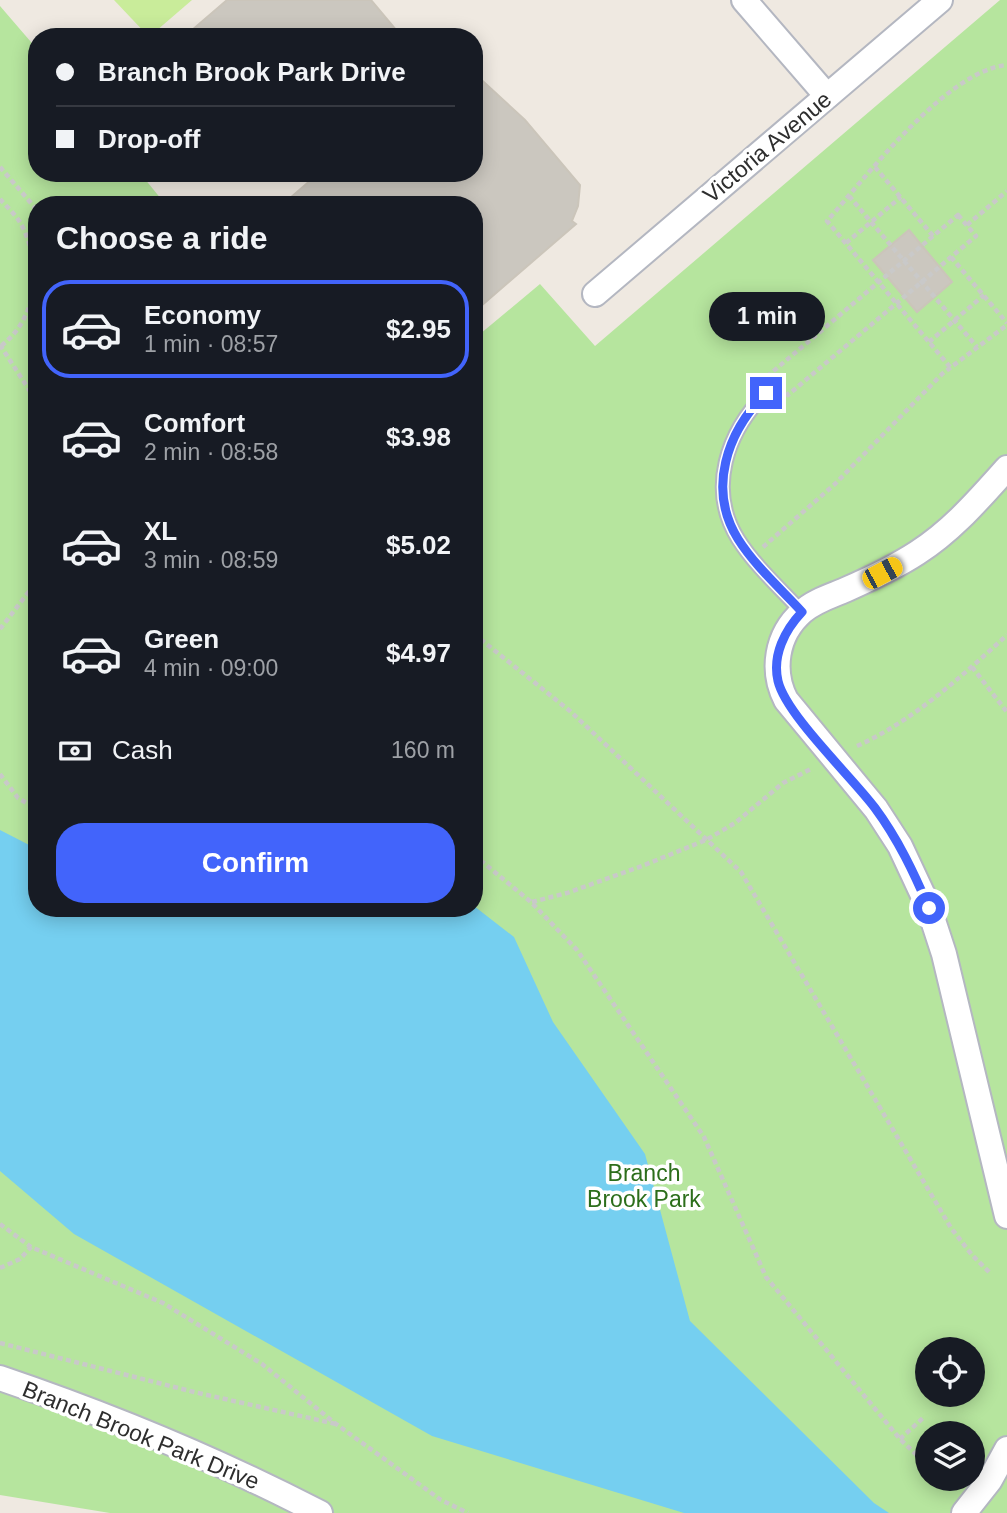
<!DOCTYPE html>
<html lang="en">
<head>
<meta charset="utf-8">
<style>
	:root { --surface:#171b24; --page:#20242c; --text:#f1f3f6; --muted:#9ea1a6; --line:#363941; --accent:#4264fb }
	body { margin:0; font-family:Arial,sans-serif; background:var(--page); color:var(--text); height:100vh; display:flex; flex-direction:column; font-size:26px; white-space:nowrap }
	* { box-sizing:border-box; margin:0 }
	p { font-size:23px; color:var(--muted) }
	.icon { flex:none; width:38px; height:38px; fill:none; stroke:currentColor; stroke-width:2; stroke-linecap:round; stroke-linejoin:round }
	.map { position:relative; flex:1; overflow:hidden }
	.sheet { position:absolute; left:28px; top:196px; width:455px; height:721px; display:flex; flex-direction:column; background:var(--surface); border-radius:28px; box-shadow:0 4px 18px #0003 }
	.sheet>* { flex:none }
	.guide { position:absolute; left:28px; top:28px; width:455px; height:154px; border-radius:28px; box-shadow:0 4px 18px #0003; display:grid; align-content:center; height:154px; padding:0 28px; background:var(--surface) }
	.buttons { position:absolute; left:915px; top:1337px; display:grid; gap:14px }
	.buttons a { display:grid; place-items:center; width:70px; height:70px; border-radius:50%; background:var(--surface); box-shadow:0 4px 18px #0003; font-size:35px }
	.end { position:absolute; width:32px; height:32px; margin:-16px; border:9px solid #4264fb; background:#fff; box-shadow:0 0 0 4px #fff }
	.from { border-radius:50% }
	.bubble { position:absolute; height:49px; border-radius:24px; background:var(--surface); box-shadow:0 4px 18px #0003; font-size:23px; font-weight:700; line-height:49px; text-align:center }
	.car { position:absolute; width:21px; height:42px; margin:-21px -10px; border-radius:9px; box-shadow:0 0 5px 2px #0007; background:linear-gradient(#f5c518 24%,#345 0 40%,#f5c518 0 76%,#345 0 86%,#f5c518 0) }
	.guide b { display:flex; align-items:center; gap:24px; height:66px; font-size:26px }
	.guide b+b { border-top:2px solid var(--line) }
	.guide i { width:18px; height:18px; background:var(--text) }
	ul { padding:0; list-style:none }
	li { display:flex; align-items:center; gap:21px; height:98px; margin:0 14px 10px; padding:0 14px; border:4px solid transparent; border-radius:28px }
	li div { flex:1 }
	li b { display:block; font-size:26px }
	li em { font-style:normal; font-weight:700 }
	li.selected { border-color:var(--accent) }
	li>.icon { width:63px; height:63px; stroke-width:1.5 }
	h2 { padding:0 28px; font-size:32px; line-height:84px }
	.pay { display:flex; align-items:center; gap:18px; height:77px; padding:0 28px; font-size:26px }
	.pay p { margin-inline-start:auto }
	.cta { display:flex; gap:14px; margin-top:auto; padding:14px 28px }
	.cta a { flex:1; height:80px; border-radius:28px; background:var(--accent); color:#fff; font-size:28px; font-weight:700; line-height:80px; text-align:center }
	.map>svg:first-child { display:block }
	.green { fill:#b6e59e; fill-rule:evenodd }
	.pitch { fill:#c9ec9a }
	.water { fill:#75cff0 }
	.building { fill:#cbc7bf; stroke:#cbc5ba; stroke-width:2 }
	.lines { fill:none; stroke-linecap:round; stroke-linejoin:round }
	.service-casing { stroke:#b4b7c1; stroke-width:16 }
	.minor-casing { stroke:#b4b7c1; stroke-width:28 }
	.path { stroke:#c9c9c9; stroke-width:4.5; stroke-dasharray:5 3.5; stroke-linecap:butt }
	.service { stroke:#fff; stroke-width:12 }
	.minor { stroke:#fff; stroke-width:24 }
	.route { stroke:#4264fb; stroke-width:9 }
	.labels { text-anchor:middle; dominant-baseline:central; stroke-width:7; stroke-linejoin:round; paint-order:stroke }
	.street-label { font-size:23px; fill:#2e2e2e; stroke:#fff }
	.park-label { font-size:23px; fill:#2c6e1b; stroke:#fff }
</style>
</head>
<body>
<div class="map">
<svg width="1007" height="1513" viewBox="0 0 1007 1513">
	<rect width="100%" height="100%" fill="#efe9e1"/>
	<path class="green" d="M1000 0H1007V1513H110L0 1495V6L37 49V173H140L166 205H37V908H474V339L540 284 595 346ZM928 1349H973V1395H928ZM928 1433H973V1479H928Z"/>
	<path class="pitch" d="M114 0H192L149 37Z"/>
	<path class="water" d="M0 830 37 849V908H474V906L514 937 553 1022 645 1154 690 1321 874 1503 889 1513H684L432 1436 74 1234 0 1171Z"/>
	<g class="building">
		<path d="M227 0H371L402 37H184Z"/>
		<path d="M474 73 525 120 580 185 578 206 572 221 576 224 474 312V205H282L319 173H474Z"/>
		<path d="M909 230 952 282 917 312 873 260Z"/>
	</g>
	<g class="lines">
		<defs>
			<path id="service" d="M766 393C727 432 707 489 738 539 755 566 781 589 802 612"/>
			<g id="minor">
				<path d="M744 0 827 96"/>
				<path d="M595 294 940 0"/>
				<path d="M1007 468C979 499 953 530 917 553 894 568 870 579 845 590 831 596 814 601 802 612 776 635 771 671 786 700L876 809 900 846 929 908 944 954 1007 1216"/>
				<path d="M0 1378C109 1415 218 1460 320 1513"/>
				<path d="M964 1513 990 1480 1007 1449"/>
			</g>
		</defs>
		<use href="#service" class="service-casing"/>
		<use href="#minor" class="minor-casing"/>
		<g class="path">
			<path d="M0 167 37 210"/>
			<path d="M875 167 933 236"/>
			<path d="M849 196 977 347"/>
			<path d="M0 199C7 207 16 215 21 224 42 263 39 317 1 346"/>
			<path d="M958 215 976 236 788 395 770 374Z"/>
			<path d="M967 225 1007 191"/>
			<path d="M846 243 901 197"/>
			<path d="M951 257 1007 323"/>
			<path d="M929 342 984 295"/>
			<path d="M0 345 37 402"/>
			<path d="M950 367 827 221C867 176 947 70 1007 65"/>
			<path d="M763 547 835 484 942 374 1007 325"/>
			<path d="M0 629 37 581"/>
			<path d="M474 634 570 711 741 872 951 1228 972 1255 991 1274"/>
			<path d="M972 667 1007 712"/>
			<path d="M857 746C913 721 962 676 1007 635"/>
			<path d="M0 774 18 798 37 809"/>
			<path d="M474 855 531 902 577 950 704 1137 766 1277 900 1439 928 1466"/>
			<path d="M532 902 567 893 642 866 706 840 735 823 783 783 811 769"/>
			<path d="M0 1224 31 1247 163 1303 262 1364 336 1424 441 1500 468 1513"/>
			<path d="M0 1268 20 1259 31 1247"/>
			<path d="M0 1343 194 1392 336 1424"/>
			<path d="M900 1439 923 1418"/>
			<path d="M946 1479 952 1483"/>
		</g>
		<use href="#service" class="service"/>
		<use href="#minor" class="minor"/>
	</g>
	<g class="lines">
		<path class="route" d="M766 393C727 432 707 489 738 539 755 566 781 589 802 612 785 630 772 655 778 681 786 715 852 777 875 808 898 839 914 873 929 908"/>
	</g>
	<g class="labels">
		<g class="street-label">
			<text transform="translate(767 147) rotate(-40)">Victoria Avenue</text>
			<text transform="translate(141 1435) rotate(22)">Branch Brook Park Drive</text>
		</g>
		<g class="park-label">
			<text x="644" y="1173">Branch<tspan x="644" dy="26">Brook Park</tspan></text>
		</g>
	</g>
</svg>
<div class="buttons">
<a><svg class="icon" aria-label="locate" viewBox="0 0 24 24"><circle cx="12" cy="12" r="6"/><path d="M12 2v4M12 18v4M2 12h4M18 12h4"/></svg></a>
<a><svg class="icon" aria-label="layers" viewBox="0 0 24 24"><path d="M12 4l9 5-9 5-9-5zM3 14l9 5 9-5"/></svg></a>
</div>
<i class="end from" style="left:929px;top:908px"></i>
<i class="end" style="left:766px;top:393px"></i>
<div class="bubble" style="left:709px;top:292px;width:116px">1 min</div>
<i class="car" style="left:882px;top:573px;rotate:62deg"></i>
<div class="guide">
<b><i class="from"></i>Branch Brook Park Drive</b>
<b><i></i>Drop-off</b>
</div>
<section class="sheet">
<h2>Choose a ride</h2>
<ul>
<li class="selected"><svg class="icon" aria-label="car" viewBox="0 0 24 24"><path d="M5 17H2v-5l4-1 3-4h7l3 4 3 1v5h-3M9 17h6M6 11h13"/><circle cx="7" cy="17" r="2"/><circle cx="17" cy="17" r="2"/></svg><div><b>Economy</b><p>1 min · 08:57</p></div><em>$2.95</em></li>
<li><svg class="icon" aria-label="car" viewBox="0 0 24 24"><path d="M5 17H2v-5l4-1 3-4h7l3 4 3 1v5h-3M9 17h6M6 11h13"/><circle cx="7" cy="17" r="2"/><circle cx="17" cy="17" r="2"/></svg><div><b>Comfort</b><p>2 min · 08:58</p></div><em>$3.98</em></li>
<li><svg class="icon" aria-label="car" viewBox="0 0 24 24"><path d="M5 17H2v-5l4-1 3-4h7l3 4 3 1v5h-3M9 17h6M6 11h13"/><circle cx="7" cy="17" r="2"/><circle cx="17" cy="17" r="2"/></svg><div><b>XL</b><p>3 min · 08:59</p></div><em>$5.02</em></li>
<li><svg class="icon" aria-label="car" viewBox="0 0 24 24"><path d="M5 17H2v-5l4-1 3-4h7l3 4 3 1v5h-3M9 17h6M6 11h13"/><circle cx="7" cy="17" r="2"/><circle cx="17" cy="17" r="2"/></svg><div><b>Green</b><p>4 min · 09:00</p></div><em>$4.97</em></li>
</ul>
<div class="pay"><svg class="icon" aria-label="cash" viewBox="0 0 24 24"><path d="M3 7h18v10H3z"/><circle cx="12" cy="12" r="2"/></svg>Cash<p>160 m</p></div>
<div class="cta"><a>Confirm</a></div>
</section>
</div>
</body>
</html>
